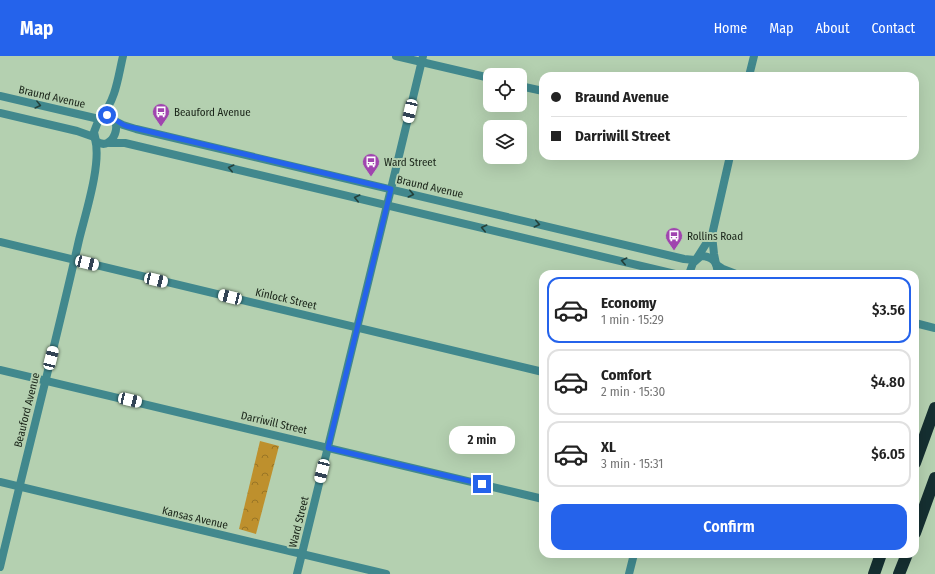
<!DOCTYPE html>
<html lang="en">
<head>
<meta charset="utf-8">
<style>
	:root { --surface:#fff; --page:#f6f6f6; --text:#222; --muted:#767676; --line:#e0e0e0; --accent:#2563eb }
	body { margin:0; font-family:"Fira Sans Condensed",sans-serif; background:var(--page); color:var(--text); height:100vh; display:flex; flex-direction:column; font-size:15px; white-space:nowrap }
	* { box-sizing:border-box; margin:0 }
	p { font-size:13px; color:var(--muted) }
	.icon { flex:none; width:22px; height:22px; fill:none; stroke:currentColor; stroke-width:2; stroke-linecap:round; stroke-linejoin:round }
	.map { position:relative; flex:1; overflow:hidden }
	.panel { position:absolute; left:539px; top:214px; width:380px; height:288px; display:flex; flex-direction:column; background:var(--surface); border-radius:12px; box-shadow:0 4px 16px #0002 }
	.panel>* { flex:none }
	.guide { position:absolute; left:539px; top:16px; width:380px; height:88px; border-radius:12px; box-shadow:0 4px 16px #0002; display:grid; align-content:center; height:88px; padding:0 12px; background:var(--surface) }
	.buttons { position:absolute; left:483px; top:12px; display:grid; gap:8px }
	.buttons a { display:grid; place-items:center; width:44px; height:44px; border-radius:8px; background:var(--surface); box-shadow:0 4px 16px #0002; font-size:20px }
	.end { position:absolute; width:18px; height:18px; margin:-9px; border:5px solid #2563eb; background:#fff; box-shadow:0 0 0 2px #fff }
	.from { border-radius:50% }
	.bubble { position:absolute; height:28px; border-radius:12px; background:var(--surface); box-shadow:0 4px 16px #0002; font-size:13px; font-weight:600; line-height:28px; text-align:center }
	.car { position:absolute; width:12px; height:24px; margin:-12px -6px; border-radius:5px; box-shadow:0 0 3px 1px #0007; background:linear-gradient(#fff 24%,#345 0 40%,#fff 0 76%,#345 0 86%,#fff 0) }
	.guide b { display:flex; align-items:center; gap:14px; height:38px; font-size:15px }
	.guide b+b { border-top:1px solid var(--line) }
	.guide i { width:10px; height:10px; background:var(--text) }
	ul { padding:7px 0 0; list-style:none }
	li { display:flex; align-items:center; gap:12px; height:66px; margin:0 8px 6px; padding:0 4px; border:2px solid var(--line); border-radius:12px }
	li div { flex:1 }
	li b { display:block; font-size:15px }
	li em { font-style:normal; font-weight:600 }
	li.active { border-color:var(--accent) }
	li>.icon { width:36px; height:36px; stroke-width:1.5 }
	.action { display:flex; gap:8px; margin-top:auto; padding:8px 12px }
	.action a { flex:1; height:46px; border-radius:12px; background:var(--accent); color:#fff; font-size:16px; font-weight:600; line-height:46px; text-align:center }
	header { display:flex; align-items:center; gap:24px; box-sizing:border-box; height:56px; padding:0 20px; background:var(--accent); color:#fff }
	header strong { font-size:19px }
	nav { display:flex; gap:22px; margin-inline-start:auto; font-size:14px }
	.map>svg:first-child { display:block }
	.park { fill:url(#park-crowns) }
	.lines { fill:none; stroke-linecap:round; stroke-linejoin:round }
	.minor { stroke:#41888d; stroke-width:8 }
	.tertiary { stroke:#41888d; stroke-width:8 }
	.motorway { stroke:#152f31; stroke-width:12 }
	.oneway { stroke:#24413a }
	.route { stroke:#2563eb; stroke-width:5 }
	.labels { text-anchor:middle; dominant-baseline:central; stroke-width:4; stroke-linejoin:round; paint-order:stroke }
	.street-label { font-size:11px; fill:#182217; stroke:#b4d0b0 }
	.poi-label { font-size:11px; fill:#182217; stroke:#b4d0b0; text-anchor:start }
</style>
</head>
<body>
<header>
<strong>Map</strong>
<nav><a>Home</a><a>Map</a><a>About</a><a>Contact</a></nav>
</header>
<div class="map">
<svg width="935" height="518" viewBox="0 0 935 518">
	<defs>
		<pattern id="park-crowns" width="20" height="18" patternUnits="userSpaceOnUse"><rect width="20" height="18" fill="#be902d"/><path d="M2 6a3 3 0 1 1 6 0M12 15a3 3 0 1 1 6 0" fill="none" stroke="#997525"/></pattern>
	</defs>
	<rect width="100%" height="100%" fill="#b4d0b0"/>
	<path class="park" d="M260 385 279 390 256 478 239 473Z"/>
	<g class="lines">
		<g class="minor">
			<path d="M396 0 490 22"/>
			<path d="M520 30 543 35"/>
			<path d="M101 61C116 44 118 21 123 0"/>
			<path d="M391 133 423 0"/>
			<path d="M0 186 543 316"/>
			<path d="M0 314 543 443"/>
			<path d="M0 426 386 518"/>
			<path d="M0 511C26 402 54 294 79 184 85 159 102 107 95 83"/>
			<path d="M297 518 387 149"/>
			<path d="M629 518 634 498"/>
		</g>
		<g class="tertiary">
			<path d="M749 20 754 0"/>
			<path d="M0 40 99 63"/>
			<path d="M0 57 77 75 94 81"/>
			<path d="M106 59C126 62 113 98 96 85L94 76 99 63Z"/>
			<path d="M115 65 123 69 136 73 684 203 695 204"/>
			<path d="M110 87H125L675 218"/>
			<path d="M387 149 391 133"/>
			<path d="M697 202 711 180"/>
			<path d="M716 208 714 198 712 179 730 100"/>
			<path d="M717 209 723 213 736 218"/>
			<path d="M689 218 693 207 701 200C712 200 719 207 717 218"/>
			<path d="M915 267 935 272"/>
		</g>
		<g class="motorway">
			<path d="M915 407 935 352"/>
			<path d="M915 477 935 422"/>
			<path d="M874 518 881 498"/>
			<path d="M899 518 907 498"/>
		</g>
	</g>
	<defs><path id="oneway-chevron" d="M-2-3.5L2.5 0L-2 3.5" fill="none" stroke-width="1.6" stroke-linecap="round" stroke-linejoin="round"/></defs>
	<g class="oneway">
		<use href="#oneway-chevron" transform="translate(38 49) rotate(14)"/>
		<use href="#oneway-chevron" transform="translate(231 112) rotate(-167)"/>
		<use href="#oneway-chevron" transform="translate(411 138) rotate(13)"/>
		<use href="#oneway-chevron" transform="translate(357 142) rotate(-167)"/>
		<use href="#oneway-chevron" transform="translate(537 168) rotate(13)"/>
		<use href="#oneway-chevron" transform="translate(484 172) rotate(-167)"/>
		<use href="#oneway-chevron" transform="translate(624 205) rotate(-167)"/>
	</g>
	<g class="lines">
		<path class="route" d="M107 59C114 61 118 67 126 70L391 133 328 392 482 428"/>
	</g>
	<defs>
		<symbol id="bus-pin" viewBox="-11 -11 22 30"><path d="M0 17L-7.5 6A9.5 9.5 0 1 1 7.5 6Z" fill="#a044af" stroke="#b4d0b0"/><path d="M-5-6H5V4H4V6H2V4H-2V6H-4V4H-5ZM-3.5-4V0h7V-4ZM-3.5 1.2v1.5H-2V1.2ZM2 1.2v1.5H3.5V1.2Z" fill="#fff"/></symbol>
	</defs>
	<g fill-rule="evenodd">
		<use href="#bus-pin" x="151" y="46" width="20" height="27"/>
		<use href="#bus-pin" x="361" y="96" width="20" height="27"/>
		<use href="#bus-pin" x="664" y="170" width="20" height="27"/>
	</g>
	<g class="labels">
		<g class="street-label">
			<text transform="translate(52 41) rotate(13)">Braund Avenue</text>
			<text transform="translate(430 131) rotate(13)">Braund Avenue</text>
			<text transform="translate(286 243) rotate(13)">Kinlock Street</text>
			<text transform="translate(27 354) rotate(-76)">Beauford Avenue</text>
			<text transform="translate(274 367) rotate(13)">Darriwill Street</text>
			<text transform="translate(195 462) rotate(13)">Kansas Avenue</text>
			<text transform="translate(299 466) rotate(-76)">Ward Street</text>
		</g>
		<g class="poi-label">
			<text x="174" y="56">Beauford Avenue</text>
			<text x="384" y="106">Ward Street</text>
			<text x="687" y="180">Rollins Road</text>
		</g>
	</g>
</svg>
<div class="buttons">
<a><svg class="icon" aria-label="locate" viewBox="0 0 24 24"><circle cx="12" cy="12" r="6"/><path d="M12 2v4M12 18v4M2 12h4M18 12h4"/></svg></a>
<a><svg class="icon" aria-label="layers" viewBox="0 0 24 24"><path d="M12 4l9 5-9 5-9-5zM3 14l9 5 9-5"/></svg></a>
</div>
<i class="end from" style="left:107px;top:59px"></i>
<i class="end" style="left:482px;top:428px"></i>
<div class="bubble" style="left:449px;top:370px;width:66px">2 min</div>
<i class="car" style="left:410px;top:55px;rotate:193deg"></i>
<i class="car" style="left:87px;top:207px;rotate:104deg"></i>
<i class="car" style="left:156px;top:224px;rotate:103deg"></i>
<i class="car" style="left:230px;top:241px;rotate:284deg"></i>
<i class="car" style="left:51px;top:302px;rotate:14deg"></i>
<i class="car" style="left:130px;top:344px;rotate:103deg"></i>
<i class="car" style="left:322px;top:415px;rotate:194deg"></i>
<div class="guide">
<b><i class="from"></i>Braund Avenue</b>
<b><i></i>Darriwill Street</b>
</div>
<section class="panel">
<ul>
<li class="active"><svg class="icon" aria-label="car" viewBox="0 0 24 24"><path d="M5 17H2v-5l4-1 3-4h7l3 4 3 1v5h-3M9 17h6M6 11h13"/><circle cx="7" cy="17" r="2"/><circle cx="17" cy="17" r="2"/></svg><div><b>Economy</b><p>1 min · 15:29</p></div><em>$3.56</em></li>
<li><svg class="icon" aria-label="car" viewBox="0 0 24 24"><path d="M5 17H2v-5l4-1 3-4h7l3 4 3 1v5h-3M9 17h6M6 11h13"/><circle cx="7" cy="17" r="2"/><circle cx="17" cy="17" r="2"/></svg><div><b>Comfort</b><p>2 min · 15:30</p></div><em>$4.80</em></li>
<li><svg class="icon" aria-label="car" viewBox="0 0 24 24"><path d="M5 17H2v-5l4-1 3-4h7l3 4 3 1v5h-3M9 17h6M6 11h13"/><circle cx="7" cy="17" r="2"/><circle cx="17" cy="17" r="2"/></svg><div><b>XL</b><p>3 min · 15:31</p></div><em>$6.05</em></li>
</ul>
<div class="action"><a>Confirm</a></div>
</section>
</div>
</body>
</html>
